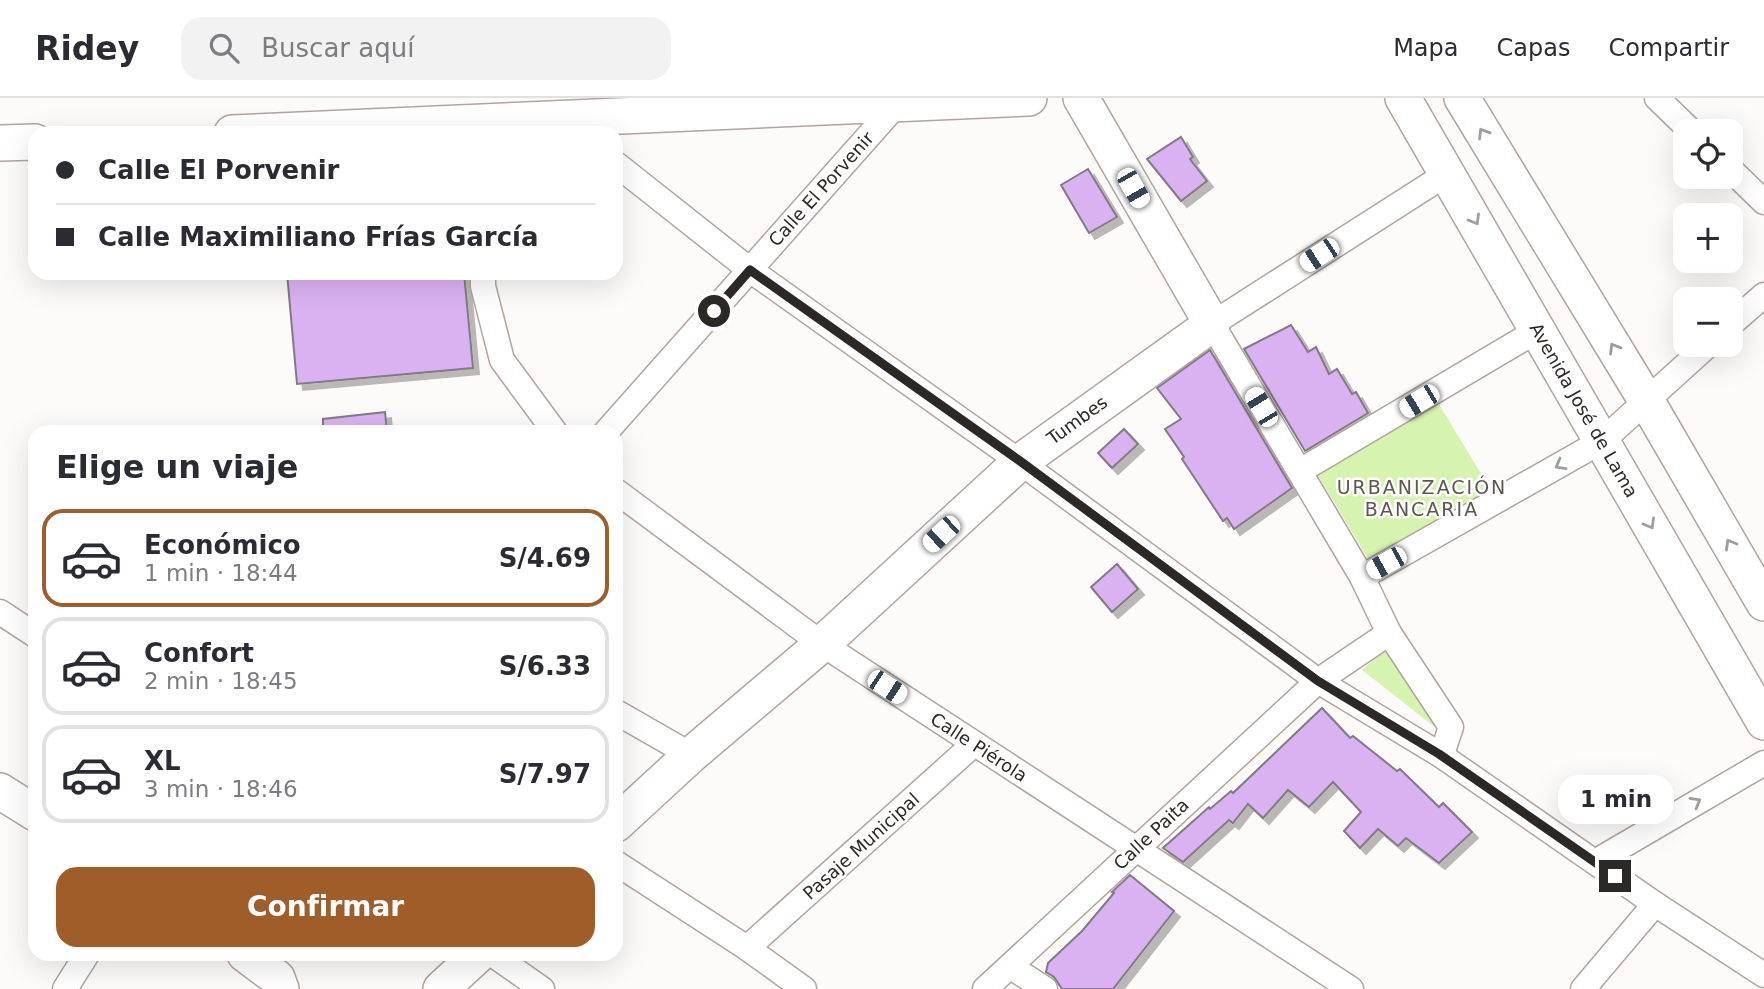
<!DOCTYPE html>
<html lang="es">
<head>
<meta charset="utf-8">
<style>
	:root { --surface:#fff; --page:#f2f2f3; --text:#2b2b33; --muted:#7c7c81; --line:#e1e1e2; --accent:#9f5d29 }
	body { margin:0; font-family:"DejaVu Sans",sans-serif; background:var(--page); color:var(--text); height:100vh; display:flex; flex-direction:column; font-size:26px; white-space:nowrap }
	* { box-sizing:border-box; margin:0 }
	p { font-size:23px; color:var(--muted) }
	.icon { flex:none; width:38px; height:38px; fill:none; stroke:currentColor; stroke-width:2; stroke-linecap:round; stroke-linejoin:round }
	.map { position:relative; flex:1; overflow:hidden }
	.details { position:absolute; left:28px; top:327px; width:595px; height:536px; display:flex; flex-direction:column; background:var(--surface); border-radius:21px; box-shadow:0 7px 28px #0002 }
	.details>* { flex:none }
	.hud { position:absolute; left:28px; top:28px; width:595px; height:154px; border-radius:21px; box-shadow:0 7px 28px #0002; display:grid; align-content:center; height:154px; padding:0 28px; background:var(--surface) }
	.tools { position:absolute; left:1673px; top:21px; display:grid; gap:14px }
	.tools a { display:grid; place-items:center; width:70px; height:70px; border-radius:14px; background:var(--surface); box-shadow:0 7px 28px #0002; font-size:35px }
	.end { position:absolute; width:32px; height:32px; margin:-16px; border:9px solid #2c2825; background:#fff; box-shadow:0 0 0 4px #fff }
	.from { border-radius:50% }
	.bubble { position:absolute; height:49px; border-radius:21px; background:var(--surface); box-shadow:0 7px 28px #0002; font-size:23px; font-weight:700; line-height:49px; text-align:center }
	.car { position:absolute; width:21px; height:42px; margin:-21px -10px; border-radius:9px; box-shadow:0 0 5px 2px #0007; background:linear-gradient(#fff 24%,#345 0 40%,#fff 0 76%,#345 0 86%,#fff 0) }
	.hud b { display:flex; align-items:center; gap:24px; height:66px; font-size:26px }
	.hud b+b { border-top:2px solid var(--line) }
	.hud i { width:18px; height:18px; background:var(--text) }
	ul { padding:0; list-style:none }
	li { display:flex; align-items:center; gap:21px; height:98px; margin:0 14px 10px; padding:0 14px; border:4px solid var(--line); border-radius:21px }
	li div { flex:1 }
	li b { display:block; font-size:26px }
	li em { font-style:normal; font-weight:700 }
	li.selected { border-color:var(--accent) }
	li>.icon { width:63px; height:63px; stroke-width:1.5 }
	h2 { padding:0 28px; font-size:32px; line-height:84px }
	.button { display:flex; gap:14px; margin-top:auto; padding:14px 28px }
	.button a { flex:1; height:80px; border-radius:21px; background:var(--accent); color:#fff; font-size:28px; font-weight:700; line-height:80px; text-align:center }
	header { display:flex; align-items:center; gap:42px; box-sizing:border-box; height:98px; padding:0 35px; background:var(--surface); border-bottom:2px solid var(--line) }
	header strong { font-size:33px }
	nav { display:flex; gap:38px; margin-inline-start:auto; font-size:24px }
	.search { width:490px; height:63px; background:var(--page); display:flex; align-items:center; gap:18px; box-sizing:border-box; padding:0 24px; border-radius:21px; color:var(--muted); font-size:26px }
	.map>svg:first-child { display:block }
	.green { fill:#d6f4b0 }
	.building { fill:#dab2f2; stroke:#807a84; stroke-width:2; filter:url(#shadow) }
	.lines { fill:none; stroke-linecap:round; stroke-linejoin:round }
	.street-casing { stroke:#b1a49e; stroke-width:27 }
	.secondary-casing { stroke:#b1a49e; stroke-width:38 }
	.street { stroke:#fff; stroke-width:24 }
	.secondary { stroke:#fff; stroke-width:35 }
	.oneway { stroke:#a09e9d }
	.route { stroke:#2c2825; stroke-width:9 }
	.labels { text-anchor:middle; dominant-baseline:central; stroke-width:5; stroke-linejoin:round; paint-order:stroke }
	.street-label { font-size:18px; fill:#2c2825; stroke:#fff }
	.neighbourhood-label { font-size:19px; letter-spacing:2px; fill:#60554f; stroke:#fff }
</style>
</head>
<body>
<header>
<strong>Ridey</strong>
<div class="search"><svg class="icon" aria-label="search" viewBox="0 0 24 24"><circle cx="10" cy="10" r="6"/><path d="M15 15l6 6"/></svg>Buscar aquí</div>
<nav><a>Mapa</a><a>Capas</a><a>Compartir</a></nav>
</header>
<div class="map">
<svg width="1764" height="891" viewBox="0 0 1764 891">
	<defs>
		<filter id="shadow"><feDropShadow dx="6" dy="6" stdDeviation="0" flood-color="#0004"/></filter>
	</defs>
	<rect width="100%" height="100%" fill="#fdfbf9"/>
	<g class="green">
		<path d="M1434 298 1492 394 1372 467 1314 371Z"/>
		<path d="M1391 547 1436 630 1362 572Z"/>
	</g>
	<g class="building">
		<path d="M1181 39 1193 59 1190 61 1207 83 1181 103 1147 61Z"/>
		<path d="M1088 71 1117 119 1089 135 1061 87Z"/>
		<path d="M287 175H464L473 270 297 286Z"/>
		<path d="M1291 227 1308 254 1316 249 1329 276 1337 271 1352 296 1356 294 1368 315 1305 353 1244 251Z"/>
		<path d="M1210 252 1292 390 1234 431 1227 420 1223 423 1182 361 1184 359 1165 331 1181 321 1157 290Z"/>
		<path d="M385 314 387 334H323V321Z"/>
		<path d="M1124 331 1138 346 1112 370 1098 355Z"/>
		<path d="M1117 466 1138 491 1112 514 1091 489Z"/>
		<path d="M1322 610 1350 640 1353 638 1397 673 1400 671 1439 709 1443 705 1472 734 1439 765 1406 740 1398 748 1378 731 1360 750 1344 733 1361 714 1333 684 1309 709 1288 692 1263 720 1248 706 1233 725 1229 722 1183 764 1163 750 1209 709 1210 711 1231 693 1233 695Z"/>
		<path d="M1130 777 1174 813 1113 891H1062L1054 879 1046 874 1048 865 1082 833 1114 795 1112 794Z"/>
	</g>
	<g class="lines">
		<defs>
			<g id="street">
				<path d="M1657 0 1691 33"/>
				<path d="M616 66 750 172 1020 364 1318 583 1439 656 1655 806 1764 877"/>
				<path d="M1731 72 1764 104"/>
				<path d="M483 175V188L502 262 555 334"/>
				<path d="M1731 226 1764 197"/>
				<path d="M606 334 897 6"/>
				<path d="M1300 373 1538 232"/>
				<path d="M616 393 822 546 1351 891"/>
				<path d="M1362 479 1602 343 1708 247"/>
				<path d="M0 514 35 537"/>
				<path d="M616 614 691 657"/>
				<path d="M1439 656 1444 650 1451 629 1389 535 1362 479 1212 226 1448 75"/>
				<path d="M1595 764 1764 665"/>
				<path d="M616 765 747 850 804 891"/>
				<path d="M747 850 974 646"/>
				<path d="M492 856 542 891"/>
				<path d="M1011 869 1045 891"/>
				<path d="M65 891 87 856"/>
				<path d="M985 891 1318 583 1389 535"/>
				<path d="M1583 891 1655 806"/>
			</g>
			<g id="secondary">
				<path d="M1403 0 1764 624"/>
				<path d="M1462 0 1646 302 1764 505"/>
				<path d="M232 35 1029 0"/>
				<path d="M0 45 35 44"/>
				<path d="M0 693 35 715"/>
				<path d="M616 726 691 657 822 546 1020 364 1212 226 1081 0"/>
				<path d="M245 856 277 880 281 891"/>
				<path d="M441 891 479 856"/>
			</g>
		</defs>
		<use href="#street" class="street-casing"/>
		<use href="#secondary" class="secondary-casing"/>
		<use href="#street" class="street"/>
		<use href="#secondary" class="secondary"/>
	</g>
	<defs><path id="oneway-chevron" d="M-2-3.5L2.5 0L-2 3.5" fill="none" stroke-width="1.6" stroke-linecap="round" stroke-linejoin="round" transform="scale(1.75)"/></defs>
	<g class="oneway">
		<use href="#oneway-chevron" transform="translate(1483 35) rotate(-121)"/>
		<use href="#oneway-chevron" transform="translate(1475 122) rotate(60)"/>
		<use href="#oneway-chevron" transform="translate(1614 250) rotate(-121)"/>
		<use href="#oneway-chevron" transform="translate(1560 367) rotate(151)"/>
		<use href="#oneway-chevron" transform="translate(1650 426) rotate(60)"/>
		<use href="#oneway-chevron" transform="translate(1730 446) rotate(-120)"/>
		<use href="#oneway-chevron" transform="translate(1696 704) rotate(-30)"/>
	</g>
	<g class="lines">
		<path class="route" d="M714 213 750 172 1020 363 1318 583 1439 656 1615 778"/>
	</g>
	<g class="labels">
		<g class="street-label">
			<text transform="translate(821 91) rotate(-48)">Calle El Porvenir</text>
			<text transform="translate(1584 312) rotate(60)">Avenida José de Lama</text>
			<text transform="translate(1077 322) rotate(-36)">Tumbes</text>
			<text transform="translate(979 649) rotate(33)">Calle Piérola</text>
			<text transform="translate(1151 736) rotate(-43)">Calle Paita</text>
			<text transform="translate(861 748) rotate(-42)">Pasaje Municipal</text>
		</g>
		<g class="neighbourhood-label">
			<text x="1422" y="389">URBANIZACIÓN<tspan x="1422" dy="22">BANCARIA</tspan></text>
		</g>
	</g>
</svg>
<div class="tools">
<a><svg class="icon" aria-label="locate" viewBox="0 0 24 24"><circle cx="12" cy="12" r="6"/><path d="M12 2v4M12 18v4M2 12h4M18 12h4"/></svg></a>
<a>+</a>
<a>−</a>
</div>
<i class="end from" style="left:714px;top:213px"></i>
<i class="end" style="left:1615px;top:778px"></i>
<div class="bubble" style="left:1558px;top:677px;width:116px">1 min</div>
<i class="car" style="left:1133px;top:90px;rotate:150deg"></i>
<i class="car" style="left:1319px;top:157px;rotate:237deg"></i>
<i class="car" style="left:1419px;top:303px;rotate:239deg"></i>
<i class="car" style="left:1261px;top:309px;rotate:329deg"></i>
<i class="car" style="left:941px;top:436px;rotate:227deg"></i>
<i class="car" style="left:1386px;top:465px;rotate:241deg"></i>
<i class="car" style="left:887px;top:589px;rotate:123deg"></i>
<div class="hud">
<b><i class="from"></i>Calle El Porvenir</b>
<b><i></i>Calle Maximiliano Frías García</b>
</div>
<section class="details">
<h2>Elige un viaje</h2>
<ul>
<li class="selected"><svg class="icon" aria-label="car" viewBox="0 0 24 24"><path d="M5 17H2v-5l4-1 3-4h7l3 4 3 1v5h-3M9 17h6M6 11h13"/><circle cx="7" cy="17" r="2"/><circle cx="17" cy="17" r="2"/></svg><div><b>Económico</b><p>1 min · 18:44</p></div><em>S/4.69</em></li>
<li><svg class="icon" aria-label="car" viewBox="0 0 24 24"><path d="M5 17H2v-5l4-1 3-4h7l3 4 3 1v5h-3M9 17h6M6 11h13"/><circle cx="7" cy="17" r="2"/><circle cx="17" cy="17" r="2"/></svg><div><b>Confort</b><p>2 min · 18:45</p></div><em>S/6.33</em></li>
<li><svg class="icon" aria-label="car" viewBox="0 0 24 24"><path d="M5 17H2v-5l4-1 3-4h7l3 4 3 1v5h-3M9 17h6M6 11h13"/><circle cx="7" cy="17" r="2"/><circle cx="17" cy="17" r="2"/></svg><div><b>XL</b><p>3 min · 18:46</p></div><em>S/7.97</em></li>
</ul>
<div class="button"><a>Confirmar</a></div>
</section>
</div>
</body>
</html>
